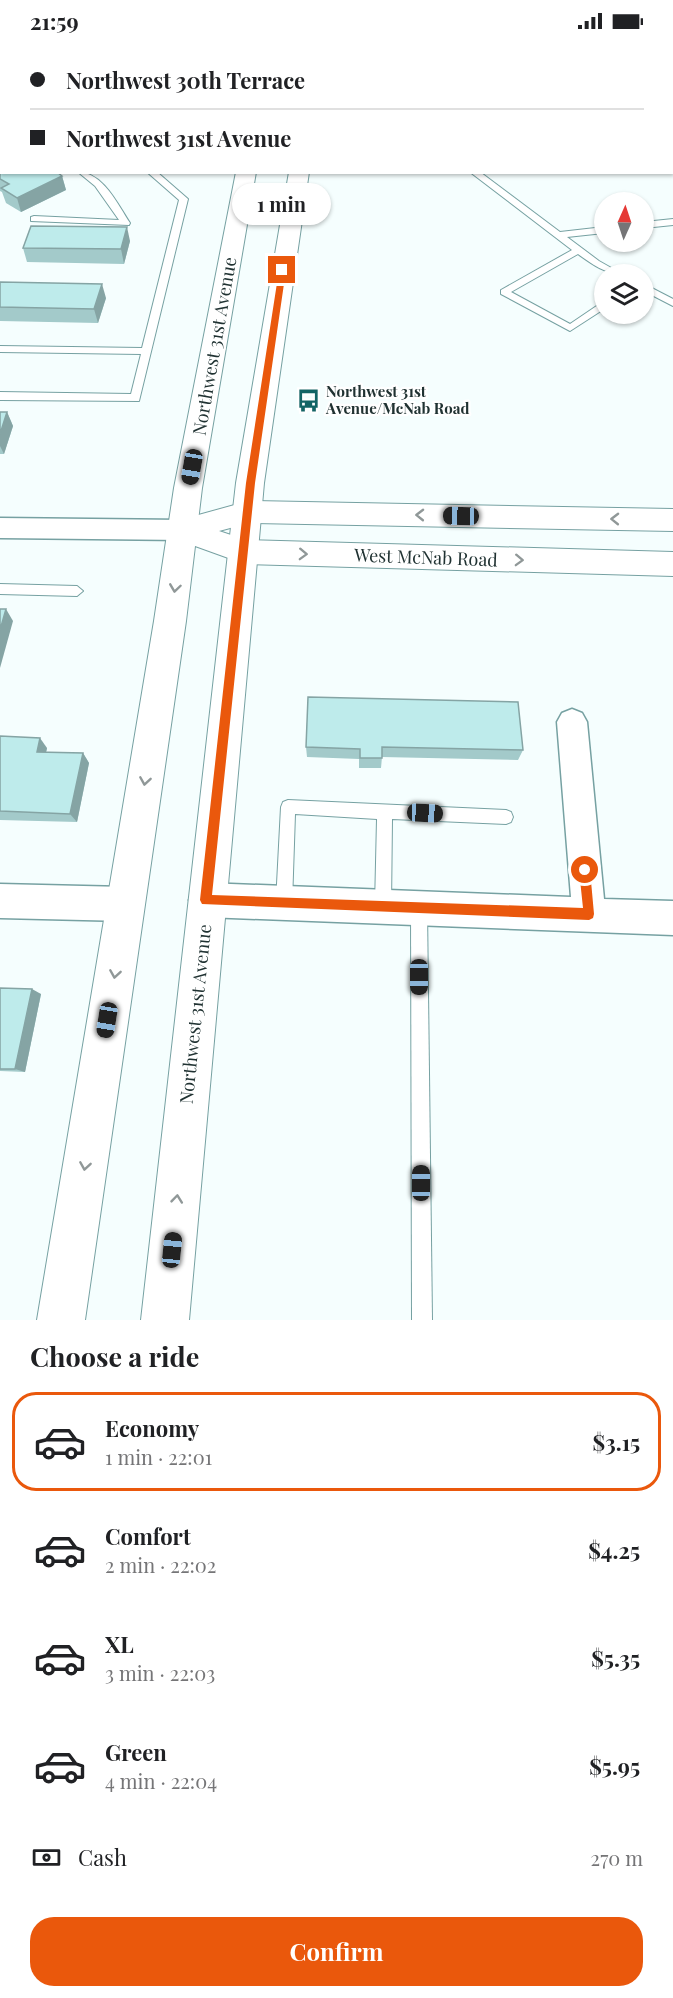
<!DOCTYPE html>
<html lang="en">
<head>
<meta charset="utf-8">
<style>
	:root { --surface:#fff; --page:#f2f2f2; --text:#202124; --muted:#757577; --line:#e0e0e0; --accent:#ea580c }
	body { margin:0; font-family:"Playfair Display",serif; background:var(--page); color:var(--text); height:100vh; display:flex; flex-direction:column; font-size:22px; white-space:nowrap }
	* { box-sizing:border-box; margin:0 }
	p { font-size:20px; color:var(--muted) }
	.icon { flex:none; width:33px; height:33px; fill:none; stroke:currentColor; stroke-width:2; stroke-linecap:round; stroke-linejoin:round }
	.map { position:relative; height:1278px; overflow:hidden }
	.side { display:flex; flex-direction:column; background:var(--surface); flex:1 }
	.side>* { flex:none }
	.banner { position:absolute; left:0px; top:0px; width:674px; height:132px; box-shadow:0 2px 4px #0004; display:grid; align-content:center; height:132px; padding:0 30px; background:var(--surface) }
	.needle { width:39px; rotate:3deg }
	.tools { position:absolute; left:594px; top:150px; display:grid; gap:12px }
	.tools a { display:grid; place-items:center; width:60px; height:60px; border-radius:50%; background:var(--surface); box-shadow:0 2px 4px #0004; font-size:30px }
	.end { position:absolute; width:27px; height:27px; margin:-14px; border:8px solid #ea580c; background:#fff; box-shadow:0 0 0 3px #fff }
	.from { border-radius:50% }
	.bubble { position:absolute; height:42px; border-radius:21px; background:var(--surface); box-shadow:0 2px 4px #0004; font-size:20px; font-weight:700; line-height:42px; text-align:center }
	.car { position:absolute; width:18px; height:36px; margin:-18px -9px; border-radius:8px; box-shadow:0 0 4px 2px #0007; background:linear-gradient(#222 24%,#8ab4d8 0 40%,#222 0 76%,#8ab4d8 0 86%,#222 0) }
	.banner b { display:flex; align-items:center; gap:21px; height:57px; font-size:22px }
	.banner b+b { border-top:2px solid var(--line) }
	.banner i { width:15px; height:15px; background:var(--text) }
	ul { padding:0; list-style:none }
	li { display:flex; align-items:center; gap:18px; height:99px; margin:0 12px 9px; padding:0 18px; border:3px solid transparent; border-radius:24px }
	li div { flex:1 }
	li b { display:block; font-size:22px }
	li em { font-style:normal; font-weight:700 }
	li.on { border-color:var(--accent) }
	li>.icon { width:54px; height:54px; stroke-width:1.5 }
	h2 { padding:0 30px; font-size:27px; line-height:72px }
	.pay { display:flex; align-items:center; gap:15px; height:66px; padding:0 30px; font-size:22px }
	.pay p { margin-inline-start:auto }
	.primary-button { display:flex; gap:12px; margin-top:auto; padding:12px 30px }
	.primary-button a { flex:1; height:69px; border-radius:24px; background:var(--accent); color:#fff; font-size:24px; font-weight:700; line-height:69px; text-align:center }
	.status { display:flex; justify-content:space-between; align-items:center; height:42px; padding:0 30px; background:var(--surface); direction:ltr }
	.status svg { height:16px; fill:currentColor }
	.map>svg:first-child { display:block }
	.green { fill:#89f1f3 }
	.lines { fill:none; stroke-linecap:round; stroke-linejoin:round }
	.canal { fill:#3cafb1; fill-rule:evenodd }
	.lane-casing { stroke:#76a1a2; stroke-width:2 }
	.street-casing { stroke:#76a1a2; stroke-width:3 }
	.secondary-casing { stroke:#76a1a2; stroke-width:2 }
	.primary-casing { stroke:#76a1a2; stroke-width:2 }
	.lane { fill:#fff; fill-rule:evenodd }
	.street { fill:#fff; fill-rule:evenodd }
	.secondary { fill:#fff; fill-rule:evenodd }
	.primary { fill:#fff; fill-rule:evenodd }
	.wall { fill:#a3caca }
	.shaded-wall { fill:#85a4a4 }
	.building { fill:#beebeb; stroke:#85a4a4; stroke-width:1.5 }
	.oneway { stroke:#909898 }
	.route { fill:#ea580c }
	.labels { text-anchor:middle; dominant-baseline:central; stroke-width:4.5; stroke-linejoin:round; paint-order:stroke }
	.far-poi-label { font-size:15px; font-weight:bold; fill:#203232; stroke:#fff; text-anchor:start }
	.street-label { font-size:18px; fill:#203232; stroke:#fff }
</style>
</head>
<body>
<div class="status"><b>21:59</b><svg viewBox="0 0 49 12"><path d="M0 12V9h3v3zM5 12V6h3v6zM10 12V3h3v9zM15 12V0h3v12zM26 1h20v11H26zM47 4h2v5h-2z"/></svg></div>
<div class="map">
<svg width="673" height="1278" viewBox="0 0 673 1278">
	<rect width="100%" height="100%" fill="#f5fefe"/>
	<path class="green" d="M363 0H673V75L672 2Z"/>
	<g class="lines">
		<path class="canal" d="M97 0H115L116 2H98Z"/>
		<defs>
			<g id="lane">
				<rect x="0" y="28" width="2" height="5"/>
				<rect x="0" y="52" width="2" height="4"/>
				<rect x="0" y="72" width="2" height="5"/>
				<path d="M78 130C103 130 118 163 130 181L129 183 31 179V175L34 174 119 178 95 144Z"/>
				<path d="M147 130H157L188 157 139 359 0 358V350L131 352 141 312 0 310V304L142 306 179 158Z"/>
				<path d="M470 130H480L560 190 604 185V191L567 195 599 219 622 232C605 232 592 222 578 212L511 250 570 282 601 261 604 260V267L570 289 501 252V248L572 208Z"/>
				<path d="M673 177V183L644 186V180Z"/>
				<path d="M644 242 673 257V264L644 249Z"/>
				<path d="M0 542 77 544 83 549 77 554 0 552Z"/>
				<path d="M288 758 506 768 511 770 513 775 511 780 506 782 392 777 391 864 389 870 383 872 377 870 375 864 377 777 295 772 292 861 290 867 284 869 278 867 276 861 281 765 283 760Z"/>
				<path d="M419 858 425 860 427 866 432 1278H412L411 866 413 860Z"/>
			</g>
			<g id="street">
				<path d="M0 476 183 478 192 481 196 488 192 495 183 498 0 496Z"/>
				<path d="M572 667 582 671 587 680 604 857 673 859V893L206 875 194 870 189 858 194 846 206 841 571 855 557 680 562 671Z"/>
				<path d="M0 842 125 845 137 850 142 862 137 874 125 879 0 876Z"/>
			</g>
			<path id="secondary" d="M249 459 673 467V489L249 481 219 489 246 498 673 510V534L245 522 173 496 168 488 173 480Z"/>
			<g id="primary">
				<path d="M265 0H283L265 2Z"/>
				<rect x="312" y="0" width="18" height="2"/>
				<path d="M236 130H256L202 446 186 579 85 1278H37L154 579 174 446Z"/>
				<path d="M289 130H309L264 441 189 1278H141L236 441Z"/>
			</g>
		</defs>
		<use href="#lane" class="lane-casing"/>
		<use href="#street" class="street-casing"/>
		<use href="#secondary" class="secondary-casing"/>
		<use href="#primary" class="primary-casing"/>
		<use href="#lane" class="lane"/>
		<use href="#street" class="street"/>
		<use href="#secondary" class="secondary"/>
		<use href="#primary" class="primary"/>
	</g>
	<g class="wall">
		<path d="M154 0H183L179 2H156Z"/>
		<path d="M0 107 62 134 66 148 21 170 6 161 2 150 0 149Z"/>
		<path d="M130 199 124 222 27 220 23 206Z"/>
		<path d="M0 240 106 256 98 281 0 279Z"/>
		<path d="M0 370H7L13 384 4 412H0Z"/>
		<path d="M308 655 523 708 518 718 382 715 381 726H359V717L307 715 306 705Z"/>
		<path d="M0 694 47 706 46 710 83 711 89 721 77 780 0 778Z"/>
		<path d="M0 946 41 952 25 1030 0 1029Z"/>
	</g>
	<g class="shaded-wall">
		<path d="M165 0H183L179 2H165Z"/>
		<path d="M62 134 66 148 21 170 17 156Z"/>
		<path d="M127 185 130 199 124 222 121 207Z"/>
		<path d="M102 242 106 256 98 281 94 267Z"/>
		<path d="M7 370 13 384 4 412 0 404V392Z"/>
		<path d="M6 567 13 579 0 626V588Z"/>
		<path d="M40 696 47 706 44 720 37 710Z"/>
		<path d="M83 711 89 721 77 780 70 772Z"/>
		<path d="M32 947 41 952 25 1030 15 1027Z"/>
	</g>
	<g class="building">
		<path d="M15 0H56L59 2H17Z"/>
		<path d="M0 107H2V130H57L62 134 17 156 1 146 9 142 0 137Z"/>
		<path d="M31 184 127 185 121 207 23 206Z"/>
		<path d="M0 240 102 242 94 267 0 265Z"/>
		<path d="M0 370H7L0 392Z"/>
		<path d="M0 567H6L0 588Z"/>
		<path d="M308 655 518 660 523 708 382 705V716H360V707L306 705Z"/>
		<path d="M0 694 40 696 37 710 83 711 70 772 0 769Z"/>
		<path d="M0 946 32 947 15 1027H0Z"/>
	</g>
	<defs><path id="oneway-chevron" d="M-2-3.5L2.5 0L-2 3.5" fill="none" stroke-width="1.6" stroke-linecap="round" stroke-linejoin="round" transform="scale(1.5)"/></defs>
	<g class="oneway">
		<use href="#oneway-chevron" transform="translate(420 473) rotate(-179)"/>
		<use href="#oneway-chevron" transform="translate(615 477) rotate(-179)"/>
		<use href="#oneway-chevron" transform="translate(303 512) rotate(2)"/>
		<use href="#oneway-chevron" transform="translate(519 518) rotate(2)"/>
		<use href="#oneway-chevron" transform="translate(175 546) rotate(98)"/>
		<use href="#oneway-chevron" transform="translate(145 739) rotate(99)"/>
		<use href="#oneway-chevron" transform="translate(115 932) rotate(99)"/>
		<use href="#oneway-chevron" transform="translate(85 1124) rotate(99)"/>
		<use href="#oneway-chevron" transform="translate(177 1157) rotate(-84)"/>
	</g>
	<path class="route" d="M282 226 286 228 255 441 212 853 583 866 579 828 585 823 590 828 594 872 593 876 589 878 202 862 200 858 246 441 279 228Z"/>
	<defs>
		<symbol id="bus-bare" viewBox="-9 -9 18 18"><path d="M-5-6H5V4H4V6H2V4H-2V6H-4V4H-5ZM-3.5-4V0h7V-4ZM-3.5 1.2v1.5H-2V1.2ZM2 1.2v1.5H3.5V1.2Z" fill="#146465" stroke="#fff" stroke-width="2.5" paint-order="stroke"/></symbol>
	</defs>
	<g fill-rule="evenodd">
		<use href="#bus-bare" x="292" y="342" width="33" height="33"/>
	</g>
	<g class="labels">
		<g class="far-poi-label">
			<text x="326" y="349">Northwest 31st<tspan x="326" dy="17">Avenue/McNab Road</tspan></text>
		</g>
		<g class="street-label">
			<text transform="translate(214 304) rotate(-80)">Northwest 31st Avenue</text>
			<text transform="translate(426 515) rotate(2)">West McNab Road</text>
			<text transform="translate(195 972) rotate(-84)">Northwest 31st Avenue</text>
		</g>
	</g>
</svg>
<div class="tools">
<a><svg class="needle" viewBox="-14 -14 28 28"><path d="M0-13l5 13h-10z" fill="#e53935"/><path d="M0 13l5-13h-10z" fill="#757577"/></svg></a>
<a><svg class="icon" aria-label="layers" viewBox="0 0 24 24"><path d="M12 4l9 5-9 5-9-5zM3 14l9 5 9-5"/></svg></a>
</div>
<i class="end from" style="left:585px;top:828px"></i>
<i class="end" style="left:282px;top:228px"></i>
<div class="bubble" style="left:232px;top:141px;width:99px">1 min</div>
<i class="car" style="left:192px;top:425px;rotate:190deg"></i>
<i class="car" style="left:461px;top:474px;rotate:271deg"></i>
<i class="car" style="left:425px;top:771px;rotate:93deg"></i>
<i class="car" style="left:419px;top:935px;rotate:180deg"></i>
<i class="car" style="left:107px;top:978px;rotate:189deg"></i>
<i class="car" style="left:421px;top:1141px;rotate:0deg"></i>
<i class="car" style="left:172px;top:1208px;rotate:6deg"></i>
<div class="banner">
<b><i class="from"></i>Northwest 30th Terrace</b>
<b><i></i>Northwest 31st Avenue</b>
</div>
</div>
<section class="side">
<h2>Choose a ride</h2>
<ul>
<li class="on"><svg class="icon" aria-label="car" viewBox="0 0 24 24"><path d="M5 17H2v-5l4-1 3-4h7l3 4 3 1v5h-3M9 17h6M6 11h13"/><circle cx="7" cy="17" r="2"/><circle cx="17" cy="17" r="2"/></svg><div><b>Economy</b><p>1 min · 22:01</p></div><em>$3.15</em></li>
<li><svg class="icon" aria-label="car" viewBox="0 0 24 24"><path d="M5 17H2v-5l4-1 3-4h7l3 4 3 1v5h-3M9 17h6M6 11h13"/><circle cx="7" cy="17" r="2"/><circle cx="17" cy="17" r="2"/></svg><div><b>Comfort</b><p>2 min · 22:02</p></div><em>$4.25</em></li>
<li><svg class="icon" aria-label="car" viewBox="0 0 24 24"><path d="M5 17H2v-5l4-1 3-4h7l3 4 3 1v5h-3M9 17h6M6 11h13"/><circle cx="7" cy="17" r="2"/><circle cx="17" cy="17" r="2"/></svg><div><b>XL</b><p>3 min · 22:03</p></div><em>$5.35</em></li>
<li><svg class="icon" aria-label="car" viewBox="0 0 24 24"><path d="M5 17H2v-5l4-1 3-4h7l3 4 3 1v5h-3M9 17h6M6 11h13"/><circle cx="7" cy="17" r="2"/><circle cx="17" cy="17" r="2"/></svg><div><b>Green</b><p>4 min · 22:04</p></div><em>$5.95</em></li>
</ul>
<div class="pay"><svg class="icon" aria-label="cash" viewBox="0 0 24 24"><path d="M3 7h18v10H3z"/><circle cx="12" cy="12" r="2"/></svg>Cash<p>270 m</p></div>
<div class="primary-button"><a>Confirm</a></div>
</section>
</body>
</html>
